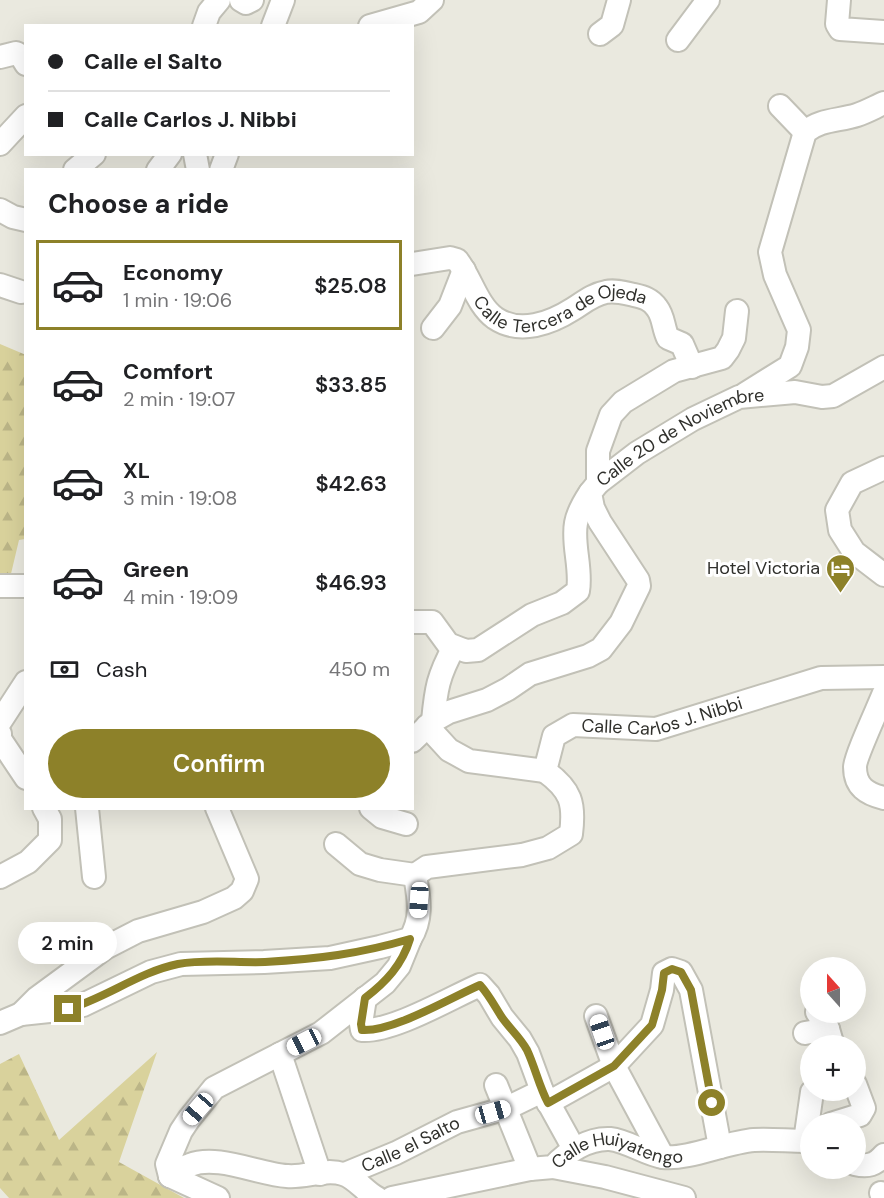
<!DOCTYPE html>
<html lang="en">
<head>
<meta charset="utf-8">
<style>
	:root { --surface:#fff; --page:#f6f6f6; --text:#202124; --muted:#757577; --line:#e0e0e0; --accent:#8d8129 }
	body { margin:0; font-family:"DM Sans",sans-serif; background:var(--page); color:var(--text); height:100vh; display:flex; flex-direction:column; font-size:22px; white-space:nowrap }
	* { box-sizing:border-box; margin:0 }
	p { font-size:20px; color:var(--muted) }
	.icon { flex:none; width:33px; height:33px; fill:none; stroke:currentColor; stroke-width:2; stroke-linecap:round; stroke-linejoin:round }
	.map { position:relative; flex:1; overflow:hidden }
	.sheet { position:absolute; left:24px; top:168px; width:390px; height:642px; display:flex; flex-direction:column; background:var(--surface); border-radius:0px; box-shadow:0 6px 24px #0002 }
	.sheet>* { flex:none }
	.top-card { position:absolute; left:24px; top:24px; width:390px; height:132px; border-radius:0px; box-shadow:0 6px 24px #0002; display:grid; align-content:center; height:132px; padding:0 24px; background:var(--surface) }
	.needle { width:39px; rotate:339deg }
	.fabs { position:absolute; left:800px; top:957px; display:grid; gap:12px }
	.fabs a { display:grid; place-items:center; width:66px; height:66px; border-radius:50%; background:var(--surface); box-shadow:0 6px 24px #0002; font-size:30px }
	.end { position:absolute; width:27px; height:27px; margin:-14px; border:8px solid #8d8129; background:#fff; box-shadow:0 0 0 3px #fff }
	.from { border-radius:50% }
	.bubble { position:absolute; height:42px; border-radius:21px; background:var(--surface); box-shadow:0 6px 24px #0002; font-size:20px; font-weight:600; line-height:42px; text-align:center }
	.car { position:absolute; width:18px; height:36px; margin:-18px -9px; border-radius:8px; box-shadow:0 0 4px 2px #0007; background:linear-gradient(#fff 24%,#345 0 40%,#fff 0 76%,#345 0 86%,#fff 0) }
	.top-card b { display:flex; align-items:center; gap:21px; height:57px; font-size:22px }
	.top-card b+b { border-top:2px solid var(--line) }
	.top-card i { width:15px; height:15px; background:var(--text) }
	ul { padding:0; list-style:none }
	li { display:flex; align-items:center; gap:18px; height:90px; margin:0 12px 9px; padding:0 12px; border:3px solid transparent; border-radius:0px }
	li div { flex:1 }
	li b { display:block; font-size:22px }
	li em { font-style:normal; font-weight:600 }
	li.active { border-color:var(--accent) }
	li>.icon { width:54px; height:54px; stroke-width:1.5 }
	h2 { padding:0 24px; font-size:27px; line-height:72px }
	.pay { display:flex; align-items:center; gap:15px; height:66px; padding:0 24px; font-size:22px }
	.pay p { margin-inline-start:auto }
	.primary-button { display:flex; gap:12px; margin-top:auto; padding:12px 24px }
	.primary-button a { flex:1; height:69px; border-radius:36px; background:var(--accent); color:#fff; font-size:24px; font-weight:600; line-height:69px; text-align:center }
	.map>svg:first-child { display:block }
	.forest { fill:url(#forest-firs) }
	.lines { fill:none; stroke-linecap:round; stroke-linejoin:round }
	.minor-casing { stroke:#c2c1b7; stroke-width:26 }
	.minor { stroke:#fff; stroke-width:22 }
	.route { stroke:#8d8129; stroke-width:8 }
	.labels { text-anchor:middle; dominant-baseline:central; stroke-width:6; stroke-linejoin:round; paint-order:stroke }
	.street-label { font-size:18px; fill:#30302c; stroke:#fff }
	.poi-label { font-size:18px; fill:#30302c; stroke:#fff; text-anchor:end }
</style>
</head>
<body>
<div class="map">
<svg width="884" height="1198" viewBox="0 0 884 1198">
	<defs>
		<pattern id="forest-firs" width="22" height="20" patternUnits="userSpaceOnUse" patternTransform="scale(1.5)"><rect width="22" height="20" fill="#d9d29c"/><path d="M5 1l3.5 6h-7zM16 11l3.5 6h-7z" fill="#bbb587"/></pattern>
	</defs>
	<rect width="100%" height="100%" fill="#eae9df"/>
	<g class="forest">
		<path d="M0 344 26 355 25 539 19 540 10 578 0 579Z"/>
		<path d="M157 1052 119 1162 184 1198H9L0 1188V1064L19 1054 59 1140Z"/>
	</g>
	<g class="lines">
		<defs>
			<g id="minor">
				<path d="M241 0 246 3 252 0"/>
				<path d="M839 0 837 24 840 29 884 32"/>
				<path d="M204 26 209 12 219 0"/>
				<path d="M273 26 283 0"/>
				<path d="M370 26 419 12 432 0"/>
				<path d="M600 34 612 25 619 0"/>
				<path d="M678 40 708 0"/>
				<path d="M0 57 16 53 21 56 26 64"/>
				<path d="M780 106 805 132"/>
				<path d="M0 144 26 116"/>
				<path d="M195 154 198 170"/>
				<path d="M75 170 94 154"/>
				<path d="M158 170 170 154"/>
				<path d="M221 170 227 154"/>
				<path d="M0 210 13 217 26 220"/>
				<path id="s1" d="M412 264 450 258 457 260C471 278 477 305 495 318 520 335 551 323 573 309 584 302 594 294 606 292 615 290 625 293 634 295 643 297 651 299 657 308 664 317 663 328 668 338L682 344 692 367"/>
				<path d="M0 285 21 292"/>
				<path d="M433 328 450 306 464 270"/>
				<path d="M745 394 790 366 797 347 799 330 775 275 770 252 805 132C821 119 838 121 857 115 866 112 875 107 884 103"/>
				<path d="M884 468 852 483 837 510 840 530 854 552 884 575"/>
				<path d="M598 483V451L611 415 623 402 674 371 722 358 728 350 734 338 737 311"/>
				<path d="M0 586H26"/>
				<path d="M412 622H432L448 644 466 651 478 650 532 615 562 603 578 591C582 569 572 544 576 523 578 512 584 502 590 493"/>
				<path d="M884 693C879 706 855 757 855 767 855 787 867 794 884 798"/>
				<path d="M433 721C436 689 438 676 454 647"/>
				<path d="M0 722 26 682"/>
				<path d="M427 726 449 750 469 761 545 771"/>
				<path d="M0 734V739L26 778"/>
				<path id="s2" d="M412 741 433 721 449 712 487 700 508 689 530 674 588 656 601 649 621 623 639 586 638 580 600 522 593 508 590 493 598 483 637 453 693 419 739 397 795 392 822 397 833 396 884 367"/>
				<path d="M87 808 94 877"/>
				<path d="M371 808 382 817 406 824"/>
				<path d="M336 844 360 864 380 870 415 875"/>
				<path id="s3" d="M415 875 427 867 522 855 548 848 571 834C575 803 571 790 545 771L554 736 573 725 656 729 821 678 884 677"/>
				<path d="M0 877 28 862 50 840V819L44 808"/>
				<path d="M365 998 361 1024 362 1030C393 1032 450 998 480 985L489 995 502 1017 520 1039 528 1053 542 1091 574 1149"/>
				<path d="M817 1012 828 1029 833 1046"/>
				<path d="M21 1014 37 998 105 948 138 931 203 912 234 898 242 891 247 879 217 808"/>
				<path d="M596 1016 614 1066 663 1157"/>
				<path d="M0 1023 21 1014 68 1009 83 1005 151 972 181 964 264 962 330 958 380 947 410 939C423 918 419 899 415 875"/>
				<path d="M805 1033 828 1029"/>
				<path d="M280 1054 320 1174"/>
				<path d="M496 1085 530 1169"/>
				<path d="M548 1103 614 1066 652 1025 662 990 664 973 672 969 681 972 691 990 720 1147"/>
				<path d="M831 1124 860 1115 864 1108 855 1084"/>
				<path d="M805 1141 812 1092"/>
				<path d="M855 1164C868 1167 875 1165 884 1155"/>
				<path d="M553 1167 605 1177 684 1198"/>
				<path id="s4" d="M345 1174 396 1153 457 1122 507 1108 542 1091"/>
				<path d="M170 1176 167 1164 181 1131 189 1119 214 1088 321 1033 385 983 399 966 410 939"/>
				<path d="M170 1176C176 1172 183 1167 190 1165 217 1154 258 1174 287 1176 305 1178 325 1168 343 1174 355 1177 365 1192 377 1198"/>
				<path d="M170 1176 218 1198"/>
				<path d="M881 1193 884 1194"/>
				<path id="s5" d="M392 1198 530 1169 553 1167C567 1152 588 1138 610 1139 628 1141 645 1154 663 1157 688 1160 727 1142 754 1140 771 1139 788 1141 805 1141L810 1144"/>
			</g>
		</defs>
		<use href="#minor" class="minor-casing"/>
		<use href="#minor" class="minor"/>
	</g>
	<g class="lines">
		<path class="route" d="M68 1009C106 998 139 972 178 964 206 959 237 963 265 962 317 959 359 954 410 939 402 965 386 982 365 998L361 1024 362 1030C393 1032 450 998 480 985 489 995 494 1005 501 1016 509 1028 520 1037 527 1050 535 1067 539 1086 548 1103L614 1066 652 1025 662 990 664 973 672 969 681 972 691 990 712 1103"/>
	</g>
	<defs>
		<symbol id="hotel-pin" viewBox="-11 -11 22 30"><path d="M0 17L-7.5 6A9.5 9.5 0 1 1 7.5 6Z" fill="#8d8129" stroke="#fff"/><path d="M-6-4.5h1.5V1H6V5H4.5V3h-9V5H-6ZM-4 0a1.8 1.8 0 1 1 3.6 0ZM.5 0V-2.5h3Q6-2.5 6 0Z" fill="#fff"/></symbol>
	</defs>
	<g fill-rule="evenodd">
		<use href="#hotel-pin" x="824" y="552" width="33" height="45"/>
	</g>
	<g class="labels">
		<g class="street-label">
			<text stroke="none"><textPath href="#s1" startOffset="183">Calle Tercera de Ojeda</textPath></text>
			<text stroke="none"><textPath href="#s2" startOffset="502">Calle 20 de Noviembre</textPath></text>
			<text stroke="none"><textPath href="#s3" startOffset="386">Calle Carlos J. Nibbi</textPath></text>
			<text stroke="none"><textPath href="#s4" startOffset="72">Calle el Salto</textPath></text>
			<text stroke="none"><textPath href="#s5" startOffset="236">Calle Huiyatengo</textPath></text>
		</g>
		<g class="poi-label">
			<text x="820" y="568">Hotel Victoria</text>
		</g>
	</g>
</svg>
<div class="fabs">
<a><svg class="needle" viewBox="-14 -14 28 28"><path d="M0-13l5 13h-10z" fill="#e53935"/><path d="M0 13l5-13h-10z" fill="#757577"/></svg></a>
<a>+</a>
<a>−</a>
</div>
<i class="end from" style="left:712px;top:1103px"></i>
<i class="end" style="left:68px;top:1009px"></i>
<div class="bubble" style="left:18px;top:922px;width:99px">2 min</div>
<i class="car" style="left:419px;top:900px;rotate:184deg"></i>
<i class="car" style="left:602px;top:1032px;rotate:341deg"></i>
<i class="car" style="left:304px;top:1042px;rotate:243deg"></i>
<i class="car" style="left:198px;top:1109px;rotate:221deg"></i>
<i class="car" style="left:493px;top:1112px;rotate:74deg"></i>
<div class="top-card">
<b><i class="from"></i>Calle el Salto</b>
<b><i></i>Calle Carlos J. Nibbi</b>
</div>
<section class="sheet">
<h2>Choose a ride</h2>
<ul>
<li class="active"><svg class="icon" aria-label="car" viewBox="0 0 24 24"><path d="M5 17H2v-5l4-1 3-4h7l3 4 3 1v5h-3M9 17h6M6 11h13"/><circle cx="7" cy="17" r="2"/><circle cx="17" cy="17" r="2"/></svg><div><b>Economy</b><p>1 min · 19:06</p></div><em>$25.08</em></li>
<li><svg class="icon" aria-label="car" viewBox="0 0 24 24"><path d="M5 17H2v-5l4-1 3-4h7l3 4 3 1v5h-3M9 17h6M6 11h13"/><circle cx="7" cy="17" r="2"/><circle cx="17" cy="17" r="2"/></svg><div><b>Comfort</b><p>2 min · 19:07</p></div><em>$33.85</em></li>
<li><svg class="icon" aria-label="car" viewBox="0 0 24 24"><path d="M5 17H2v-5l4-1 3-4h7l3 4 3 1v5h-3M9 17h6M6 11h13"/><circle cx="7" cy="17" r="2"/><circle cx="17" cy="17" r="2"/></svg><div><b>XL</b><p>3 min · 19:08</p></div><em>$42.63</em></li>
<li><svg class="icon" aria-label="car" viewBox="0 0 24 24"><path d="M5 17H2v-5l4-1 3-4h7l3 4 3 1v5h-3M9 17h6M6 11h13"/><circle cx="7" cy="17" r="2"/><circle cx="17" cy="17" r="2"/></svg><div><b>Green</b><p>4 min · 19:09</p></div><em>$46.93</em></li>
</ul>
<div class="pay"><svg class="icon" aria-label="cash" viewBox="0 0 24 24"><path d="M3 7h18v10H3z"/><circle cx="12" cy="12" r="2"/></svg>Cash<p>450 m</p></div>
<div class="primary-button"><a>Confirm</a></div>
</section>
</div>
</body>
</html>
